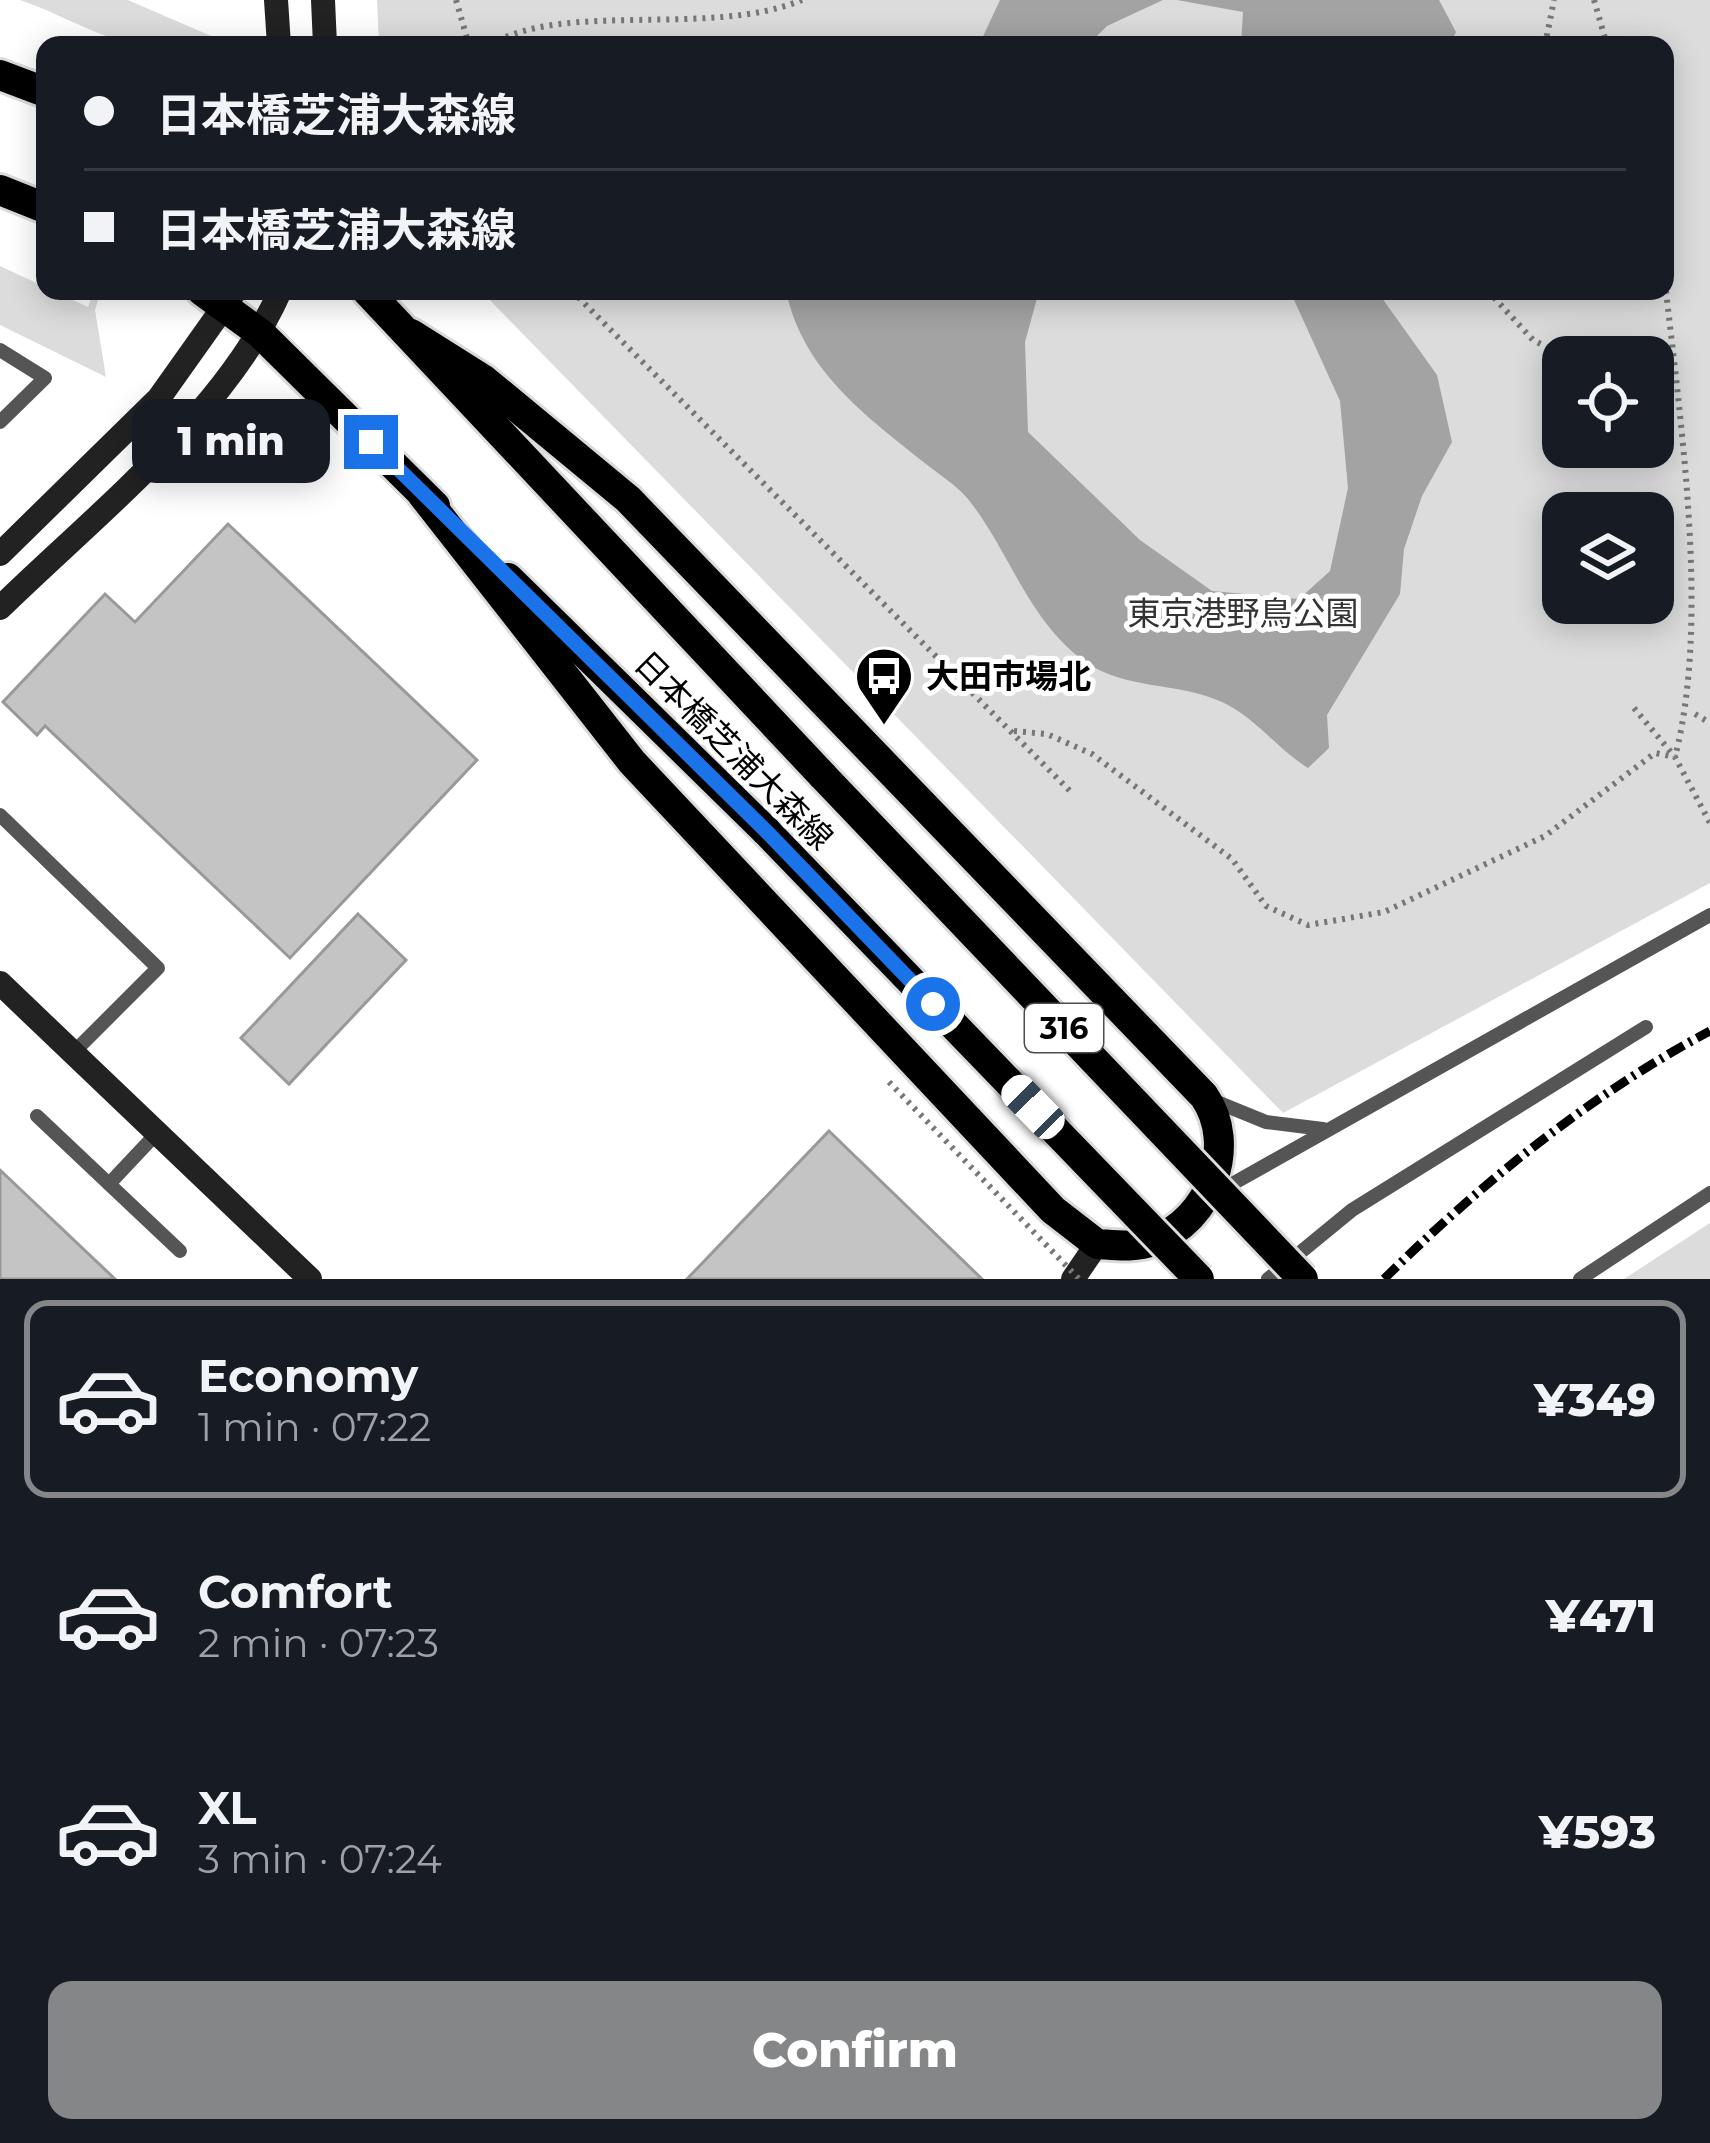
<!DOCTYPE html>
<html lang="en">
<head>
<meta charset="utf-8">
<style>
	:root { --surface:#171b24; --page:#242831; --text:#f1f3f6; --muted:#9ea1a6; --line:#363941; --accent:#858687 }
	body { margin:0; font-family:Montserrat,"Noto Sans JP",sans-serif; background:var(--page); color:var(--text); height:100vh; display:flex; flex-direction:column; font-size:45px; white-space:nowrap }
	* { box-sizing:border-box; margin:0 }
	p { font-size:39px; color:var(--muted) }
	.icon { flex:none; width:66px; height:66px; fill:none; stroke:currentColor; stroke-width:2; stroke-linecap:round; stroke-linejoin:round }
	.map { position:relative; height:1279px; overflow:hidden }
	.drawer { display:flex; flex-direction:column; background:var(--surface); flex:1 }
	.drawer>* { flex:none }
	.guide { position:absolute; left:36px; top:36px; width:1638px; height:264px; border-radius:24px; box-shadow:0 6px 30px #0003; display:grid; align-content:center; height:264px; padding:0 48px; background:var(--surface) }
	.buttons { position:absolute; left:1542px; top:336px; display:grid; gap:24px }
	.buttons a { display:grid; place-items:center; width:132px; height:132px; border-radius:24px; background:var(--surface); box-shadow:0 6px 30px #0003; font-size:60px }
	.end { position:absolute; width:54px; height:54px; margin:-27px; border:15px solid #1a73e8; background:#fff; box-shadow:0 0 0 6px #fff }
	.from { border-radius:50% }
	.bubble { position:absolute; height:84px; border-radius:24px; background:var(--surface); box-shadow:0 6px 30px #0003; font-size:39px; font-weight:800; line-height:84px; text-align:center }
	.car { position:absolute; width:36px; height:72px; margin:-36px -18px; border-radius:15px; box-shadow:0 0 9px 3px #0007; background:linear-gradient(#fff 24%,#345 0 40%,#fff 0 76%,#345 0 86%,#fff 0) }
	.guide b { display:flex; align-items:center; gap:42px; height:114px; font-size:45px }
	.guide b+b { border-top:3px solid var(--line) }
	.guide i { width:30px; height:30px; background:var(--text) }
	ul { padding:21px 0 0; list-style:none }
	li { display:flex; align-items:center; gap:36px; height:198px; margin:0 24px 18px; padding:0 24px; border:6px solid transparent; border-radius:24px }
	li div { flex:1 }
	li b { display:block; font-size:45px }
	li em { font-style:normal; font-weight:800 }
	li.on { border-color:var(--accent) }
	li>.icon { width:108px; height:108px; stroke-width:1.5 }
	.cta { display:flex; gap:24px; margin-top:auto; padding:24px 48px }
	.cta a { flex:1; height:138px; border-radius:24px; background:var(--accent); color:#fff; font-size:48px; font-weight:800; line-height:138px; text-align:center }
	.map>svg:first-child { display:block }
	.green { fill:#dcdcdc; fill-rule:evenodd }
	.water { fill:#a3a3a3 }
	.building { fill:#c4c4c4; stroke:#999; stroke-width:3 }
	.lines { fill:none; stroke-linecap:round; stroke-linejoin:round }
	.primary-casing { stroke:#dbdbdb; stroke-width:36 }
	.path { stroke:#777; stroke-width:6; stroke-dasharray:3 6; stroke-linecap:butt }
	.lane { stroke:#555; stroke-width:14 }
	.secondary { stroke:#222; stroke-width:24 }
	.primary { stroke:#000; stroke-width:30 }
	.rail { stroke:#000; stroke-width:9; stroke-dasharray:18 6 3 6; stroke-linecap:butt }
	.primary-bridge-casing { stroke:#dbdbdb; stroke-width:36; stroke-linecap:butt }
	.path-bridge { stroke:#777; stroke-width:6; stroke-dasharray:3 6; stroke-linecap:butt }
	.primary-bridge { stroke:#000; stroke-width:30 }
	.route { stroke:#1a73e8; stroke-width:15 }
	.labels { text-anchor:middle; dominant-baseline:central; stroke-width:10; stroke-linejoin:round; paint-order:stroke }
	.shield { fill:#fff; stroke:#4c4c4c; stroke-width:3 }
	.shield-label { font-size:30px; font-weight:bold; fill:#000 }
	.park-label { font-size:33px; fill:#333; stroke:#fff }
	.poi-label { font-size:33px; font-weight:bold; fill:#000; stroke:#fff; text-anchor:start }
	.street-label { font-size:33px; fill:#000; stroke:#fff }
</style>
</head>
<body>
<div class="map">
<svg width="1710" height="1279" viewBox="0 0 1710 1279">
	<rect width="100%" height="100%" fill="#fff"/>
	<g class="green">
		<path d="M20 0H128L211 36C150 73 78 19 20 0Z"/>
		<path d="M377 0H1710V883L1283 1113 481 291H1665V45H379ZM1563 357H1653V447H1563ZM1563 513H1653V603H1563Z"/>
		<path d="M0 266 88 307 94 291H101L95 310 106 377 0 325Z"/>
		<path d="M1710 1223V1279H1624Z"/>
	</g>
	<g class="water">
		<path d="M1000 0H1163L1107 26 1088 45H979Z"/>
		<path d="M1177 0H1439L1456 32 1450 45H1241L1243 12Z"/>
		<path d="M786 291H1039L1025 342 1028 432 1140 540 1212 591 1299 599 1330 571 1348 488 1340 401 1290 291H1377L1437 375 1452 442 1422 496 1404 549 1400 594 1327 715 1329 748 1308 768C1277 749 1255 717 1222 702 1176 681 1126 691 1084 661 1028 620 1010 552 968 499 957 486 940 475 926 464 866 416 803 371 786 291Z"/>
	</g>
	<g class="building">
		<path d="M228 524 477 760 290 958 45 726 37 735 3 702 105 594 135 622Z"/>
		<path d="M358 914 406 960 289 1084 241 1038Z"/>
		<path d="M829 1131 982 1279H687Z"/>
		<path d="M0 1170 115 1279H0Z"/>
	</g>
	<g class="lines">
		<defs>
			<g id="primary">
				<path d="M0 75 45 92"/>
				<path d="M0 190 45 208"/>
				<path d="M202 291 261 334 435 506"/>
				<path d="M367 291 824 777"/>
				<path d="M411 334 484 380 628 499 1204 1096C1238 1145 1211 1220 1153 1241 1135 1248 1115 1245 1097 1244L1053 1210 632 762 422 494"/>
				<path d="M508 578 767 832"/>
			</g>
		</defs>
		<use href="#primary" class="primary-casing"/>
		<g class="path">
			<path d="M456 0 469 45"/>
			<path d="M1594 0 1607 45"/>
			<path d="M490 45C565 0 710 38 802 0"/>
			<path d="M1545 45 1554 0"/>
			<path d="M1665 282C1681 426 1710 622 1675 757"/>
			<path d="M572 291 1073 794"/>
			<path d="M1488 291 1533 340 1566 357"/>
			<path d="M1653 365H1674"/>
			<path d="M1634 708 1675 757 1710 823"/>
			<path d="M1695 714 1710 723"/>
			<path d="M1014 731 1047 734 1092 754 1232 859 1266 906 1308 925 1384 912 1545 836 1655 753 1675 757"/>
		</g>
		<g class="lane">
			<path d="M0 350 45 378 0 422"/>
			<path d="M0 815 158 968 73 1053"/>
			<path d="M1212 1100 1266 1122 1323 1129"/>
			<path d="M37 1116 180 1251"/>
			<path d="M109 1184 157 1133"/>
			<path d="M1218 1192 1710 915"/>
			<path d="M1268 1279 1352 1210 1646 1027"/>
			<path d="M1580 1279 1710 1193"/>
		</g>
		<g class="secondary">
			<path d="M276 0 279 45"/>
			<path d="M323 0 325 45"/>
			<path d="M0 554 159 398 235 291"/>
			<path d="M0 608C94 516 227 412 280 291"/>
			<path d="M0 983 310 1279"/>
			<path d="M1073 1279 1097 1244"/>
		</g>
		<use href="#primary" class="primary"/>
		<path class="rail" d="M1384 1279C1480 1184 1591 1094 1710 1031"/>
		<defs>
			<g id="primary-bridge">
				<path d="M824 777 1303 1279"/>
				<path d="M767 832 1199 1279"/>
			</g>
		</defs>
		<use href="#primary-bridge" class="primary-bridge-casing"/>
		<path class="path-bridge" d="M889 1082 1079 1279"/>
		<use href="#primary-bridge" class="primary-bridge"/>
	</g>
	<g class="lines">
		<path class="route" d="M371 442 767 832 933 1004"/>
	</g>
	<defs>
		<symbol id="bus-pin" viewBox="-11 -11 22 30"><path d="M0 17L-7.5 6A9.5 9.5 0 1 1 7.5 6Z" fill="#000" stroke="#fff"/><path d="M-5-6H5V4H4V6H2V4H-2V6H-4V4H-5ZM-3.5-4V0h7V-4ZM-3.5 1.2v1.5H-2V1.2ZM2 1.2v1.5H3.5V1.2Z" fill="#fff"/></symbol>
	</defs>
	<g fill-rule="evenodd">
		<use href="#bus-pin" x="851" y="643" width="66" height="90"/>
	</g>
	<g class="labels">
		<rect class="shield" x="1025" y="1004" width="78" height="48" rx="9"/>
		<g class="shield-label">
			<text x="1064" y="1028">316</text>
		</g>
		<g class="park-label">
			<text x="1243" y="613">東京港野鳥公園</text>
		</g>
		<g class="poi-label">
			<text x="926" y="676">大田市場北</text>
		</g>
		<g class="street-label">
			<text transform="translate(734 750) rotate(45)">日本橋芝浦大森線</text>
		</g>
	</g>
</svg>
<div class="buttons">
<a><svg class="icon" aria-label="locate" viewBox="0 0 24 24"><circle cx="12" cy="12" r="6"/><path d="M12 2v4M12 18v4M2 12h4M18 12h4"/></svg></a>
<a><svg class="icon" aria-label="layers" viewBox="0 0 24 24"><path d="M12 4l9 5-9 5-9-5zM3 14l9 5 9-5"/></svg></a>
</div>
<i class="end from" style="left:933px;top:1004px"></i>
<i class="end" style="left:371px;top:442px"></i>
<div class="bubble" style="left:132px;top:399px;width:198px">1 min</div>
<i class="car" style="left:1033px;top:1107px;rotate:316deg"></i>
<div class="guide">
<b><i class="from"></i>日本橋芝浦大森線</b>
<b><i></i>日本橋芝浦大森線</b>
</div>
</div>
<section class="drawer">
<ul>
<li class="on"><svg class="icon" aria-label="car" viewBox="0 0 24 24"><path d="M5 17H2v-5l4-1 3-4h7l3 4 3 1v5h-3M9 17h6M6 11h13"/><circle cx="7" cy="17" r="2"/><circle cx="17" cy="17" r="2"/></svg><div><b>Economy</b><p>1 min · 07:22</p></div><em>¥349</em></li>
<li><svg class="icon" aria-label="car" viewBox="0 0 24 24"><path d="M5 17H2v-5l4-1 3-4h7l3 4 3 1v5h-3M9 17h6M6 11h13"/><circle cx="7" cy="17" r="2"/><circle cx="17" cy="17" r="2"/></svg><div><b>Comfort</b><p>2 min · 07:23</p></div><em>¥471</em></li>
<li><svg class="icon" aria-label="car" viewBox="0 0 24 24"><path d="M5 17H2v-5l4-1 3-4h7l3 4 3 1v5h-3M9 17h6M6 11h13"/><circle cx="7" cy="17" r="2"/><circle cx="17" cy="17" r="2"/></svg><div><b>XL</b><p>3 min · 07:24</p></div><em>¥593</em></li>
</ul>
<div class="cta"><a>Confirm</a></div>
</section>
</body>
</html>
